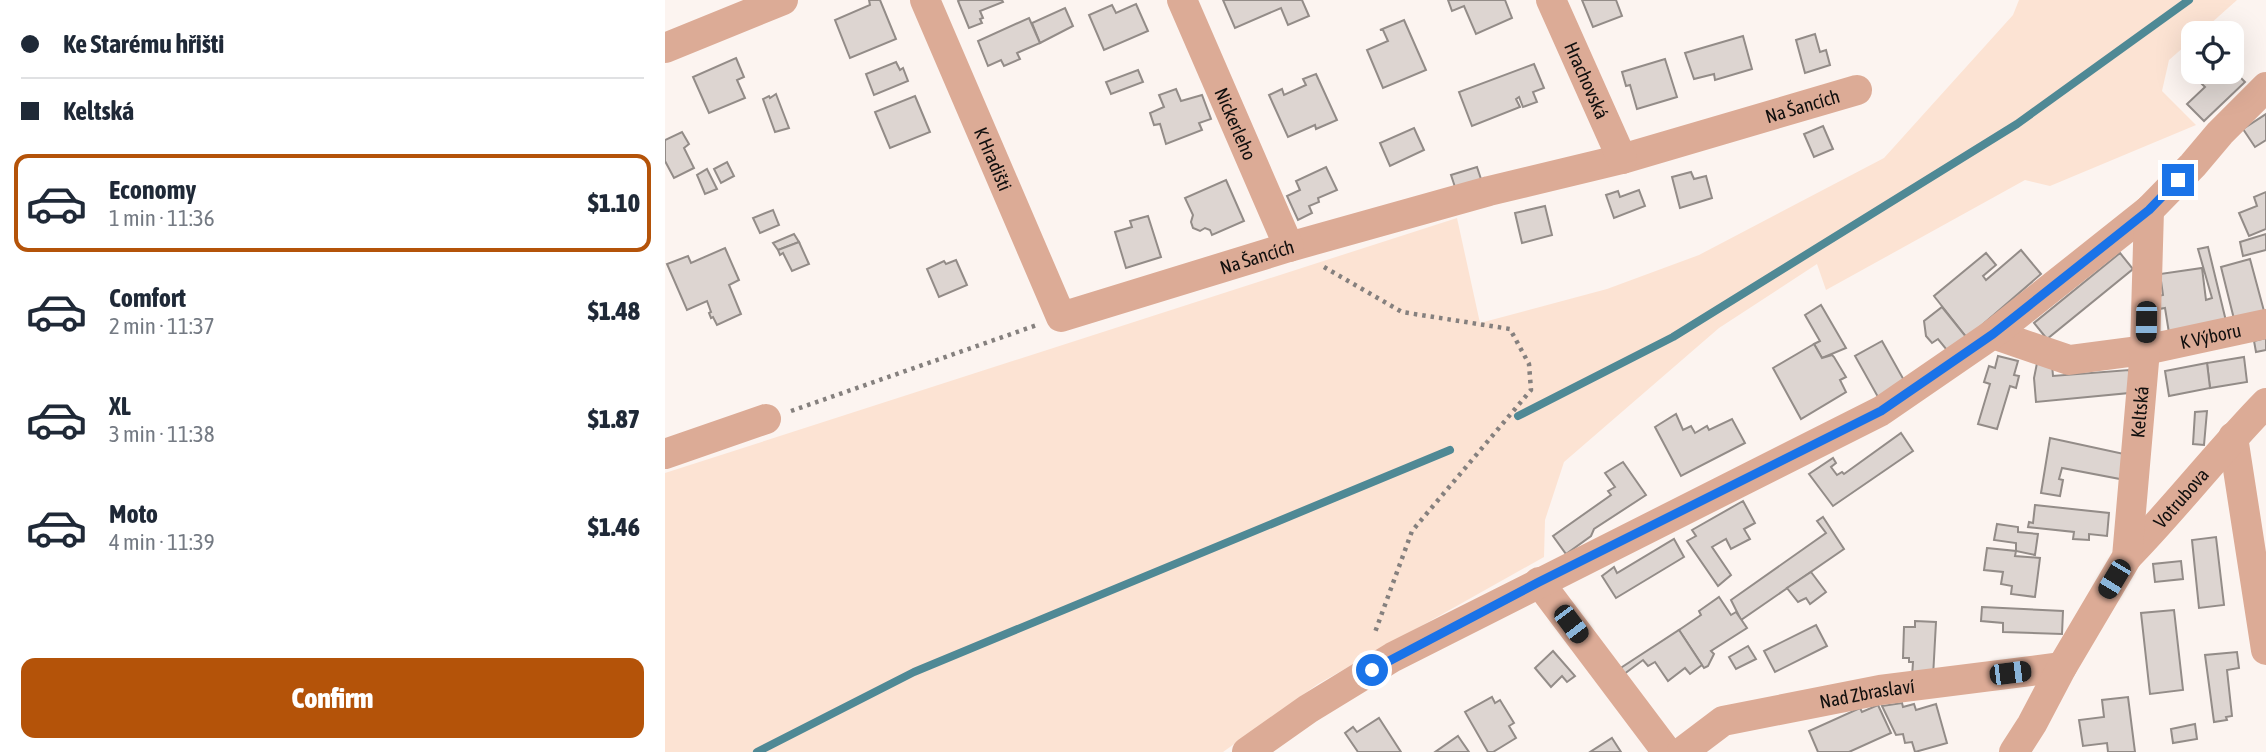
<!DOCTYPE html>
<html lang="en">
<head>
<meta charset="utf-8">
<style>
	:root { --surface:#fff; --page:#f6f6f7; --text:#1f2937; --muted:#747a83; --line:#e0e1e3; --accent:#b45309 }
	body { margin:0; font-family:"Asap Condensed",sans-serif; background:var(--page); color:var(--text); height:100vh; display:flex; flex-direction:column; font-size:26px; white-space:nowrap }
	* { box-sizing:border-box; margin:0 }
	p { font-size:23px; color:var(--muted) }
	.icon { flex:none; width:38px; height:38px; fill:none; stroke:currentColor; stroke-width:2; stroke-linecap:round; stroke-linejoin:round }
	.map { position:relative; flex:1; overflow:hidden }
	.panel { display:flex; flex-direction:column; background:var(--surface); width:665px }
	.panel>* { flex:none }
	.top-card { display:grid; align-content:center; height:154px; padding:0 21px; background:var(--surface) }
	.controls { position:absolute; left:1516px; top:21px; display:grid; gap:14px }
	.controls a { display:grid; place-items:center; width:63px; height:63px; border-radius:14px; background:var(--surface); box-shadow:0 7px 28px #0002; font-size:35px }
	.end { position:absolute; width:32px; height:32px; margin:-16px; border:9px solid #1a73e8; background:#fff; box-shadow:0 0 0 4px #fff }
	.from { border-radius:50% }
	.car { position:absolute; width:21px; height:42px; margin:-21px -10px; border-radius:9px; box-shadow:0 0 5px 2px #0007; background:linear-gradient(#222 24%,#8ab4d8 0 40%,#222 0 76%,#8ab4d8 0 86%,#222 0) }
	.top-card b { display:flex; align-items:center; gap:24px; height:66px; font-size:26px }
	.top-card b+b { border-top:2px solid var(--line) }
	.top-card i { width:18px; height:18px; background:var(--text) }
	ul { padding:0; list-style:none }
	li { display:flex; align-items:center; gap:21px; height:98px; margin:0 14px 10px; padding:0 7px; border:4px solid transparent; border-radius:14px }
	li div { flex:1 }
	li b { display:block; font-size:26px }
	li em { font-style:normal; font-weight:800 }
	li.on { border-color:var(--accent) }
	li>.icon { width:63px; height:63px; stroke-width:1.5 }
	.button { display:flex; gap:14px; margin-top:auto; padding:14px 21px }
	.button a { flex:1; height:80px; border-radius:14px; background:var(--accent); color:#fff; font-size:28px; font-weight:800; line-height:80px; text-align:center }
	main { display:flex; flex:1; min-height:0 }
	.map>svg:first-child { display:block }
	.green { fill:#fce3d3 }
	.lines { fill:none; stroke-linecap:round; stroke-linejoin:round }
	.stream { stroke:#4f8995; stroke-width:8 }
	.building { fill:#ddd5d1; stroke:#938c88; stroke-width:2 }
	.path { stroke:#85807e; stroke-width:4.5; stroke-dasharray:3.5 5; stroke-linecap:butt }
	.minor { stroke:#dcab96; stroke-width:30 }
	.route { stroke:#1a73e8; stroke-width:9 }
	.labels { text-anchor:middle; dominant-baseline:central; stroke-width:6; stroke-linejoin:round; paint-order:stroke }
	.street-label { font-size:19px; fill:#110f0e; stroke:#fff }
</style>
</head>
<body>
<main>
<section class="panel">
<div class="top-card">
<b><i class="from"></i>Ke Starému hřišti</b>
<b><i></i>Keltská</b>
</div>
<ul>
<li class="on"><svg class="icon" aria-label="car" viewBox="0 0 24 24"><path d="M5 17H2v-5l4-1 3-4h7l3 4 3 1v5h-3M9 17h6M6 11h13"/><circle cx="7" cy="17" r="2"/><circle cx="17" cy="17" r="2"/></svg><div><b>Economy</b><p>1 min · 11:36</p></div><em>$1.10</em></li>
<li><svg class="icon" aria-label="car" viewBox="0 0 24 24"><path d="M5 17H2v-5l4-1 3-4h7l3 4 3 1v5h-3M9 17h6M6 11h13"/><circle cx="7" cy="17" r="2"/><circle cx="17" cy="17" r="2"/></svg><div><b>Comfort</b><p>2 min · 11:37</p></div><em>$1.48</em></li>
<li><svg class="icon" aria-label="car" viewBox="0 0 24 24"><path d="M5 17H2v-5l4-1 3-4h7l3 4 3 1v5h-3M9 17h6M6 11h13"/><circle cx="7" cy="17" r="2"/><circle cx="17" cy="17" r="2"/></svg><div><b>XL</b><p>3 min · 11:38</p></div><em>$1.87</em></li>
<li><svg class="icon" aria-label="car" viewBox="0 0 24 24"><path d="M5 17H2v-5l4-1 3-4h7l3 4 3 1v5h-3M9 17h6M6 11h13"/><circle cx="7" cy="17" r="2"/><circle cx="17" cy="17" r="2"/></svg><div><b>Moto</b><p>4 min · 11:39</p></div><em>$1.46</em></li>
</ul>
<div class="button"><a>Confirm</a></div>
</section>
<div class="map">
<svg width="1601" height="752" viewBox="0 0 1601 752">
	<rect width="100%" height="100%" fill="#fcf4f0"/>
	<path class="green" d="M1354 0H1572L1535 33H1528V39L1504 60 1497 91 1531 125 1385 186 1360 180 1161 290 1152 264 1054 328 899 462 880 520 879 557 653 684 558 752H0V473L792 218 815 323 942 289 1034 255 1219 158 1348 15Z"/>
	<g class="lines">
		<g class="stream">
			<path d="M853 416 1008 337 1352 124 1524 0"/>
			<path d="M92 752 249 672 785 450"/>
		</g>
	</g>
	<g class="building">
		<path d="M204 0H215L231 39 185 58 170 20 205 5Z"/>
		<path d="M295 0H337L338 2 315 11 318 18 315 19 317 23 304 28 293 1Z"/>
		<path d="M558 0H637L644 16 623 25 616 8 570 28Z"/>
		<path d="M783 0H840L847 18 811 34 799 6 787 11Z"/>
		<path d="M917 0H951L957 16 928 27Z"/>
		<path d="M471 4 483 31 439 50 424 15 447 5 451 13Z"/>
		<path d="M400 8 408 26 375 43 367 23Z"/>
		<path d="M364 18 375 43 352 53 355 59 339 66 336 60 323 66 313 41Z"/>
		<path d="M739 20 761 70 718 88 702 50 723 41 718 30H715Z"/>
		<path d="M1150 34 1155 52 1161 50 1165 65 1140 73 1131 40Z"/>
		<path d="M1078 36 1087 69 1050 80 1049 74 1029 79 1020 53Z"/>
		<path d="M71 58 79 77 72 80 80 98 44 113 28 77Z"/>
		<path d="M1000 59 1012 97 972 109 965 85 961 86 957 72Z"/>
		<path d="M231 62 235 70 238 68 243 81 209 95 201 74Z"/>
		<path d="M869 64 879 88 868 92 872 102 858 107 854 97 851 99 855 107 807 126 794 92Z"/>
		<path d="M1566 68 1580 82 1539 121 1522 104 1540 87 1535 82 1547 72 1552 75 1555 72H1566Z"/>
		<path d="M473 70 478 82 446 94 441 82Z"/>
		<path d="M651 74 672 120 651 129 650 125 623 137 604 95 617 89 619 95 641 85 638 79Z"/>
		<path d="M511 89 516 101 537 95 546 119 534 123 537 130 501 144 495 124 489 125 485 113 499 107 494 95Z"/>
		<path d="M111 94 124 128 110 132 98 99 104 96 105 98Z"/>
		<path d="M250 96 265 132 225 148 210 112Z"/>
		<path d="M1601 114V140L1590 147 1578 129Z"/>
		<path d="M1158 126 1168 149 1149 157 1139 134Z"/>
		<path d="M749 128 759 150 725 166 715 143Z"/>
		<path d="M17 132 24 144 19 148 29 168 9 178 0 161V140Z"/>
		<path d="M62 162 69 176 56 183 49 169Z"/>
		<path d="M661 167 672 190 653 198 654 202 644 206 647 213 633 220 622 196 635 190 631 181Z"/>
		<path d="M812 167 817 182 791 190 786 175Z"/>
		<path d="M42 169 52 189 40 194 32 175Z"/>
		<path d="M1026 172 1029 179 1041 176 1047 198 1015 208 1007 177Z"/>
		<path d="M561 180 579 221 547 235 545 230 540 228 535 231 528 228 526 222 528 215 520 198Z"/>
		<path d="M974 190 980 206 949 218 941 195 953 191 955 197Z"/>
		<path d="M1601 192V229L1584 236 1574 213 1592 206 1589 197Z"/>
		<path d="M880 206 887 235 857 243 850 213Z"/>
		<path d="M108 210 114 225 95 233 88 218Z"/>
		<path d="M483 216 496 257 461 268 450 232 467 227 465 221Z"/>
		<path d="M129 234 134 242 113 250 108 243Z"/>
		<path d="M1601 234V250L1578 256 1575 242Z"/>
		<path d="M134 242 144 264 127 271 118 253 115 255 113 250Z"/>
		<path d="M1543 247 1561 321 1504 333 1500 308 1494 309 1493 296 1498 295 1495 274 1537 268 1541 300 1547 298 1533 249Z"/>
		<path d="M60 248 74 280 64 285 76 314 52 325 48 317 46 318 44 313 46 312 42 301 22 310 2 264 23 256 26 263Z"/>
		<path d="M1356 250 1376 274 1302 338 1269 296 1321 253 1331 265 1318 276 1321 280Z"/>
		<path d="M1455 253 1468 269 1382 339 1369 323Z"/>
		<path d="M1585 259 1599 311 1569 319 1556 267Z"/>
		<path d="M291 260 302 285 274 297 262 269 279 261 281 264Z"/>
		<path d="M1156 305 1181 348 1157 358 1149 344 1155 341 1140 315Z"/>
		<path d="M1277 307 1302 338 1286 355 1273 339 1267 343 1261 336 1259 321Z"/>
		<path d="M1601 338V350L1591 352 1589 341Z"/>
		<path d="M1217 341 1240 382 1213 397 1190 356Z"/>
		<path d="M1149 344 1157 358 1167 355 1169 357 1181 377 1175 380 1181 392 1136 419 1108 368Z"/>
		<path d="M1333 356 1353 361 1349 375 1354 376 1351 388 1345 386 1332 429 1313 424 1325 384 1319 382 1324 366 1330 368Z"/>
		<path d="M1579 357 1582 382 1545 388 1542 363Z"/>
		<path d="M1372 363 1387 364 1388 376 1464 370V393L1371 402 1369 378Z"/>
		<path d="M1542 363 1545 388 1504 396 1500 371Z"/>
		<path d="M1542 411 1539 445 1528 444 1530 412Z"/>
		<path d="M1011 414 1018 430 1026 426 1030 433 1042 426 1044 430 1067 419 1080 443 1016 476 990 427Z"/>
		<path d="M1236 433 1248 451 1168 506 1144 474 1168 458 1171 463 1166 467 1172 475 1177 472 1179 474Z"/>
		<path d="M1385 438 1459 454 1455 479 1397 468 1394 479 1398 480 1395 496 1376 493Z"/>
		<path d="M958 462 981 495 929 529 926 536 901 554 888 536 946 495 943 491 950 487 940 473Z"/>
		<path d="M1078 501 1090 523 1079 529 1085 539 1066 549 1061 539 1047 547 1066 575 1053 586 1022 541 1031 536 1027 530Z"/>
		<path d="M1370 505 1444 513 1442 536 1424 534V540L1408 539 1409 532 1363 527 1364 522 1368 523Z"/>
		<path d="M1158 517 1179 549 1076 620 1066 600 1161 533 1152 521Z"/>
		<path d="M1332 524 1353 527V532L1373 534 1370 555 1351 551V543L1329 540Z"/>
		<path d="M1551 537 1559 605 1534 608 1527 540Z"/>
		<path d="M1009 539 1019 557 951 598 937 576 949 567 952 573Z"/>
		<path d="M1322 548 1351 551 1350 556 1375 558 1370 597 1346 594 1347 586 1336 584 1338 572 1319 570Z"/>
		<path d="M1516 561 1518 579 1490 582 1488 564Z"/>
		<path d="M1146 572 1161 592 1145 604 1141 598 1133 602 1122 588Z"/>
		<path d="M1054 597 1066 615 1071 612 1082 628 1046 651 1049 654 1043 666 1039 668 1014 630 1036 615 1034 611Z"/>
		<path d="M1317 607 1398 611 1397 634 1338 632V623L1316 621Z"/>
		<path d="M1509 610 1518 690 1485 694 1476 613Z"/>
		<path d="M1250 621 1271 622 1268 677H1247L1248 662H1244V658H1238L1239 627H1250Z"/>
		<path d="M1151 625 1162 646 1110 672 1099 651Z"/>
		<path d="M1014 630 1037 665 1025 674 1020 668 1003 681 990 662 983 666 978 660 955 677 951 671Z"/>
		<path d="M1083 646 1091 659 1071 669 1064 657Z"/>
		<path d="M888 651 910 676 902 682 897 676 886 687 870 668Z"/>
		<path d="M1572 652 1574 668 1562 670 1567 716 1561 717 1562 720 1549 722 1540 655Z"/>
		<path d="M827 697 830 703 835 700 849 723 844 726 851 738 828 752H823L800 712Z"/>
		<path d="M1463 697 1470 752H1443L1442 743 1418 746 1414 720 1439 717 1437 700Z"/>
		<path d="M1237 703 1238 707 1249 704 1251 710 1271 704 1282 743 1250 752 1247 742 1240 743 1238 734 1231 735 1217 706Z"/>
		<path d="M1213 705 1226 733 1184 752H1153L1144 731 1195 708 1197 712Z"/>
		<path d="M714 718 736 752H693L680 733 688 727 692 732Z"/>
		<path d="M1530 724 1532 739 1508 743 1506 729Z"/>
		<path d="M793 736 804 752H770Z"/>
		<path d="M947 738 956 752H925Z"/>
	</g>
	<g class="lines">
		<g class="path">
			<path d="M659 267 737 312 845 329 864 364 866 390 747 531 709 635"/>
			<path d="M126 411 372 325"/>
		</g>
		<g class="minor">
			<path id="s1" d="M260 0 396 317 624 247 824 191 957 159 1192 90"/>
			<path id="s2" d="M517 0 624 247"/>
			<path id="s3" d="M886 0 957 159"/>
			<path d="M0 48 118 0"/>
			<path id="s4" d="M1328 334 1404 360 1480 350 1601 324"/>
			<path d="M1568 437 1601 650"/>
			<path d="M0 454 101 419"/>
			<path id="s5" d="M1462 557C1511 507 1553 452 1601 403"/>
			<path d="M874 582 1002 752"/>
			<path d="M582 752 643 709 728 657 1216 411 1328 334 1484 210 1528 165 1555 133 1601 87"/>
			<path id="s6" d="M1017 752 1058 721 1215 690 1397 667"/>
			<path id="s7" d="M1349 752 1367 724 1397 667 1462 557 1480 350 1484 210"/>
		</g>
	</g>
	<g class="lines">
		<path class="route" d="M707 670 874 582 1216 411 1328 334 1484 210 1513 180"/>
	</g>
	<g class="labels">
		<g class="street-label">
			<text stroke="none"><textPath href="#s3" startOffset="88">Hrachovská</textPath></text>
			<text stroke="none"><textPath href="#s1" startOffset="1116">Na Šancích</textPath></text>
			<text stroke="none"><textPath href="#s2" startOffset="135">Nickerleho</textPath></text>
			<text stroke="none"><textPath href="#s1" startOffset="173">K Hradišti</textPath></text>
			<text stroke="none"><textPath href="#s1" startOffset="550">Na Šancích</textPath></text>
			<text stroke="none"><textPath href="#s4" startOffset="224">K Výboru</textPath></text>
			<text stroke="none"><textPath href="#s7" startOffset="371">Keltská</textPath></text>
			<text stroke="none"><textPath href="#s5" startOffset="80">Votrubova</textPath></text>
			<text stroke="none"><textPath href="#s6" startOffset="198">Nad Zbraslaví</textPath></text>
		</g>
	</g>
</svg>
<div class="controls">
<a><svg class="icon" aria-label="locate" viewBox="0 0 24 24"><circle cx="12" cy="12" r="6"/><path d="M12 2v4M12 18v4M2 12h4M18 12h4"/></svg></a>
</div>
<i class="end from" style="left:707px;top:670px"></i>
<i class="end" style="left:1513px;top:180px"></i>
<i class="car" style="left:1481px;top:322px;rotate:181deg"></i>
<i class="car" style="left:1449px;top:579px;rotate:211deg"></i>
<i class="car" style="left:906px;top:624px;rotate:143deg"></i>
<i class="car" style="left:1345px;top:673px;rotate:83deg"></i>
</div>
</main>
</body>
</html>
